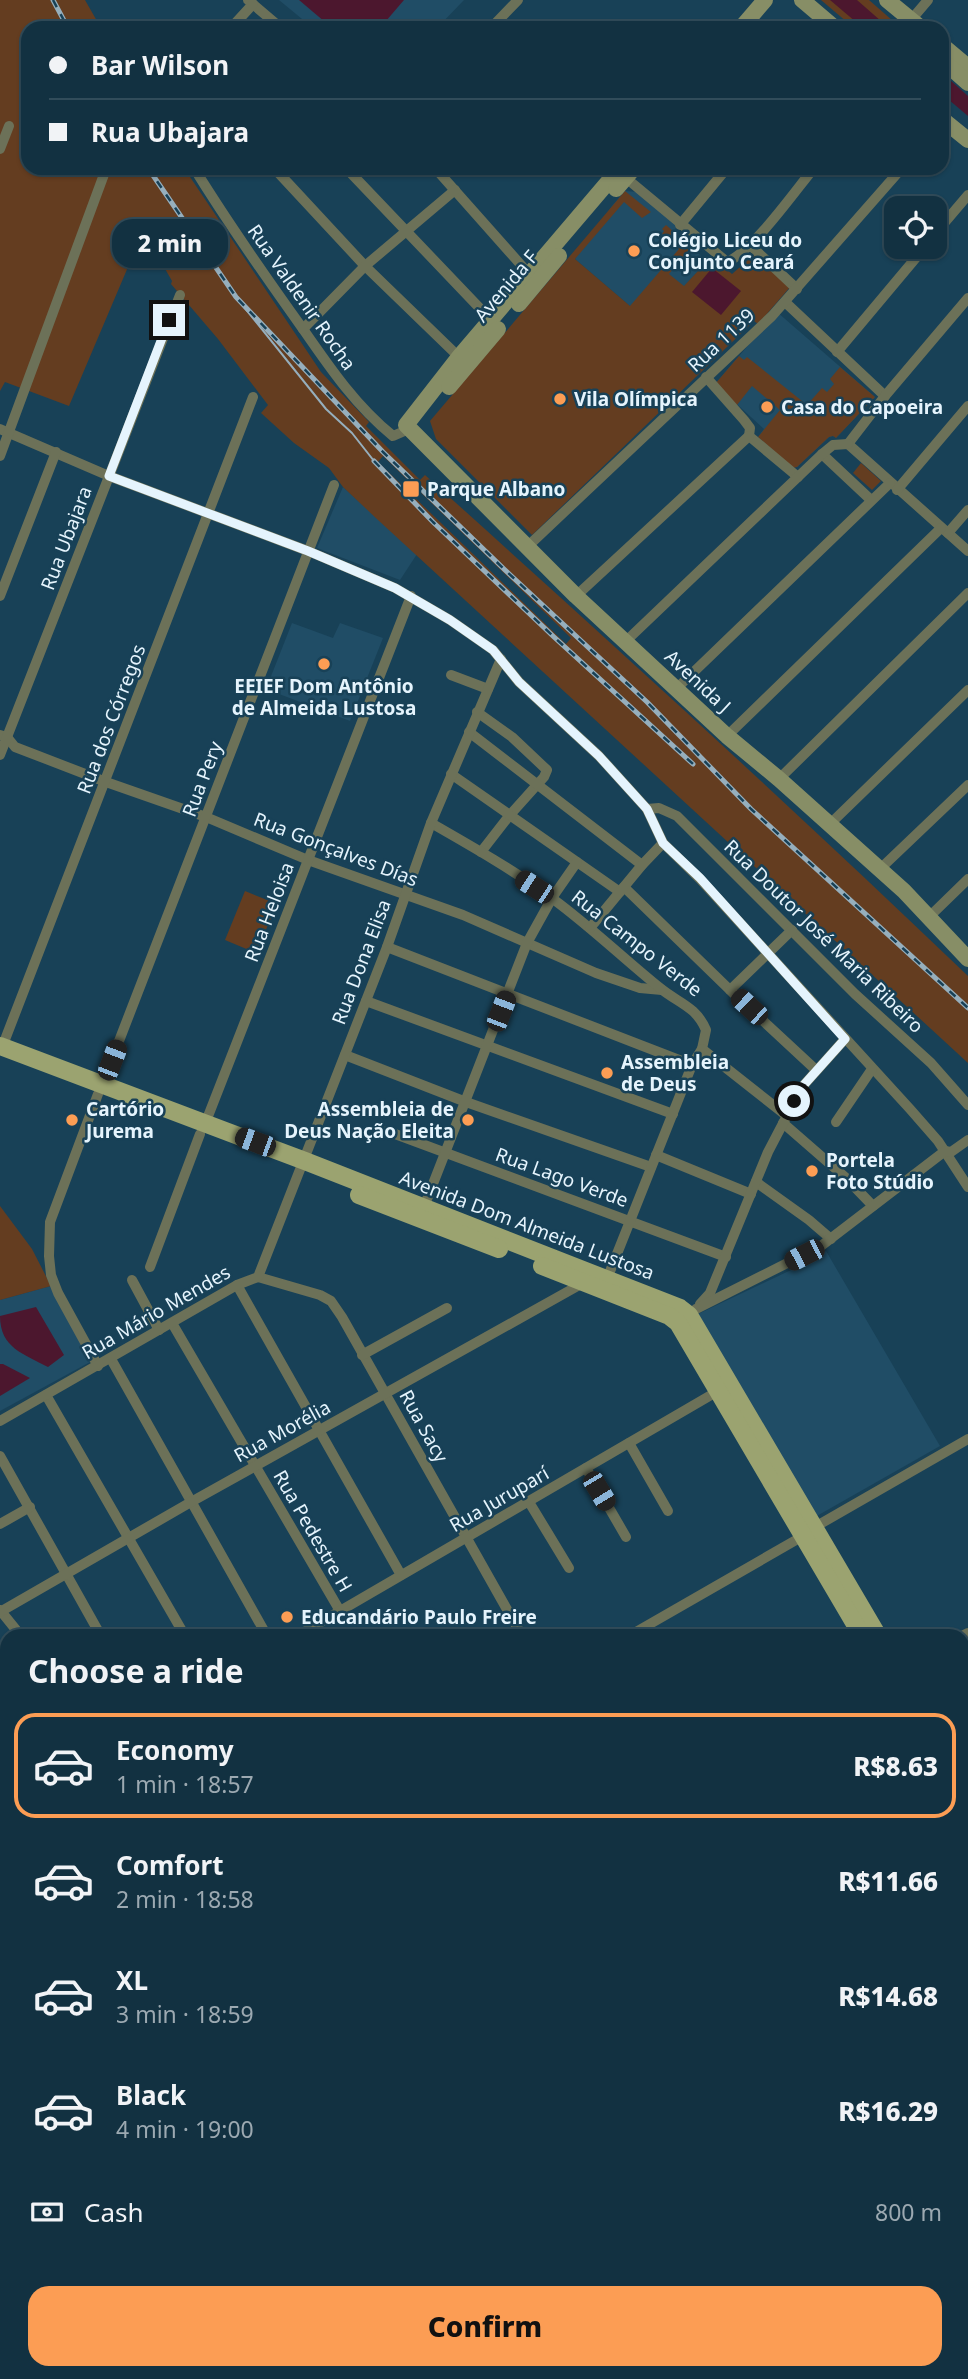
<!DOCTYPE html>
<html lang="en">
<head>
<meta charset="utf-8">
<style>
	:root { --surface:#123141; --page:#1b3948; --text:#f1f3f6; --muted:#9ca9b1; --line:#314c5a; --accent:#fc9d54 }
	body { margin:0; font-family:"Noto Sans",sans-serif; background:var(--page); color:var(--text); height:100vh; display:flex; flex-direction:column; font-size:26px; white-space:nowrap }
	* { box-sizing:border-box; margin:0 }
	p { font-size:23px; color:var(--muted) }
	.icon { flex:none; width:38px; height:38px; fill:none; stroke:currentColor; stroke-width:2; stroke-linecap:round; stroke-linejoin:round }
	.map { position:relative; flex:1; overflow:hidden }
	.sheet { position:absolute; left:0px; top:1629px; width:970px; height:751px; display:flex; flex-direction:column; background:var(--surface); border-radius:21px 21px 0 0; box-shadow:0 2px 5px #0004,0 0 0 2px var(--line) }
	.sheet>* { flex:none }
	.banner { position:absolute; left:21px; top:21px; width:928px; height:154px; border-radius:21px; box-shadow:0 2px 5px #0004,0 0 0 2px var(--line); display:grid; align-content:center; height:154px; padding:0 28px; background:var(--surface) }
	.controls { position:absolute; left:884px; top:196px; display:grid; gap:14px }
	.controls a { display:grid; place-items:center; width:63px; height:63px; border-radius:14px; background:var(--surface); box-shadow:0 2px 5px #0004,0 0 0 2px var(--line); font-size:35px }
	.end { position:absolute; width:32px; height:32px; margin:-16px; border:9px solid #e5f4fd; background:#111; box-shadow:0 0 0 4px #111 }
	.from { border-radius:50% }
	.bubble { position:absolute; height:49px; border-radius:21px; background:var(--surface); box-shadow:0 2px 5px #0004,0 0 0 2px var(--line); font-size:23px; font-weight:800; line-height:49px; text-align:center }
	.car { position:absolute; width:21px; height:42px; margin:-21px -10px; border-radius:9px; box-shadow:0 0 5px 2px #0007; background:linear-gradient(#222 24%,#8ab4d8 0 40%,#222 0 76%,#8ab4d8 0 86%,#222 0) }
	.banner b { display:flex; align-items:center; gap:24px; height:66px; font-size:26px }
	.banner b+b { border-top:2px solid var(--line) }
	.banner i { width:18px; height:18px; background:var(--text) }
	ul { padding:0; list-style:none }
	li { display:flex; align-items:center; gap:21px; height:105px; margin:0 14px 10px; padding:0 14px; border:4px solid transparent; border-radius:21px }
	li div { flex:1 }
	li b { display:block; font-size:26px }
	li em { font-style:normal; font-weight:800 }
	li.active { border-color:var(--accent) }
	li>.icon { width:63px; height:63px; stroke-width:1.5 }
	h2 { padding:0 28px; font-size:32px; line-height:84px }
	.pay { display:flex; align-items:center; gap:18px; height:77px; padding:0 28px; font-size:26px }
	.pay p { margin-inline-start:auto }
	.cta { display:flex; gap:14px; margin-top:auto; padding:14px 28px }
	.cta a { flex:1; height:80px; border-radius:21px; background:var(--accent); color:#111; font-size:28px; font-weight:800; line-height:80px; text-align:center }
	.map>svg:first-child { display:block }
	.built { fill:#204d66 }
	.green { fill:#643d20; fill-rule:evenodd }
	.water { fill:#4c172e }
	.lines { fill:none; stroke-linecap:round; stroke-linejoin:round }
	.street { stroke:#6c7158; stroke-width:10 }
	.secondary { stroke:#878e66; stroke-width:16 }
	.primary { stroke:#9ba370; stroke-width:18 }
	.tram { stroke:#96afbd; stroke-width:2 }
	.rail-casing { stroke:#96afbd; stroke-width:5 }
	.rail { stroke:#184157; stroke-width:2.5; stroke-dasharray:8; stroke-linecap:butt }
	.route { stroke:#e5f4fd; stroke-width:9 }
	.poi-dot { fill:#fc9d54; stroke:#184157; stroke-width:2.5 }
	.labels { text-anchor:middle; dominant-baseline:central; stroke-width:5; stroke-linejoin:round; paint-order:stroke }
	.poi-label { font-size:19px; font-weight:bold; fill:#e5f4fd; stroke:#184157; text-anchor:start }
	.street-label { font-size:19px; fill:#e5f4fd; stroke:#184157 }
</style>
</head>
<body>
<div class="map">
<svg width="968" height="2379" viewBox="0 0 968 2379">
	<rect width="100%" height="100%" fill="#184157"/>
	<g class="built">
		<path d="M279 0H464L437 28H313Z"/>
		<path d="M625 191 638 192 675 221 676 235 707 261 684 287 638 313 575 259 612 206Z"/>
		<path d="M777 312 875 397 836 438 833 436 829 437 797 467 758 437 764 429 715 384Z"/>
		<path d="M343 487 417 554 400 580 317 548Z"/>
		<path d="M292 623 333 638 340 623 383 638 350 721 266 689Z"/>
		<path d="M826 1251 940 1446 815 1517 698 1314 808 1262Z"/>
		<path d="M51 1286 90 1362 0 1411V1300Z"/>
		<path d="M963 1840 968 1853V1958L963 1961Z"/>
	</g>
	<g class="green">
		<path d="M0 0H85L101 28H28V168H184L321 372 369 422 366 426 420 480 425 475C608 640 790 805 968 976V1063L378 520 343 487 329 468 294 443 261 413 268 405 218 339 171 284 172 281 160 260 145 227 69 406 5 382 0 391ZM383 456 571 638 566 644 378 462Z"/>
		<path d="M821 0H869L901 28H854Z"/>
		<path d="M625 191 651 212 642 218 624 202 575 259 630 306 679 249 662 234 664 231 662 229 666 225 691 247 669 274 684 286 712 256 732 274 755 254 791 286 758 324 754 321 532 535 436 439 430 421Z"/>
		<path d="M739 356 744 360 747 357 807 405 822 388 827 392 834 384 830 379 840 367 875 397 836 438 833 436 829 437 797 467 793 468 758 437 780 410 752 386 737 405 715 384Z"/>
		<path d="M861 463 881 481 872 490 853 473Z"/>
		<path d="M245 891 277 904 256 953 225 940Z"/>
		<path d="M0 1206 32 1249 51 1286 0 1300Z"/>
		<path d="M968 2025V2203L963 2206 962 2028Z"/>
	</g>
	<g class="water">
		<path d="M299 0H404L380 28H332Z"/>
		<path d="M830 0H857L889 28H863Z"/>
		<path d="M942 73 968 96V116L942 94Z"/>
		<path d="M712 268 741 291 721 315 692 292Z"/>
		<path d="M36 1307 64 1355 48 1367C24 1354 0 1348 0 1316Z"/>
		<path d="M0 1364H3L30 1378 0 1396Z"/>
	</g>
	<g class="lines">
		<g class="street">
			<path d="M248 0 281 28"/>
			<path d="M911 20 928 0"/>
			<path d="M231 28 253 4"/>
			<path d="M491 28 518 0"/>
			<path d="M0 149 9 126"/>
			<path d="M194 168C228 223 265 276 303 329 330 368 356 406 393 436L409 429"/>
			<path d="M274 168 365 266 459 357"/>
			<path d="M346 168 491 320"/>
			<path d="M435 168 529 274"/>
			<path d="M626 178 727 262C752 252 795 191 814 168"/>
			<path d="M680 225 727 168"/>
			<path d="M934 235 968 195"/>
			<path d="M750 245 797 289"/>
			<path d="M785 302 885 396"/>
			<path d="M303 329 365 266 455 190"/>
			<path d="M837 352 925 247"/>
			<path d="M706 377 744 420 750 428 749 436 798 477"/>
			<path d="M0 429 109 476 308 551 395 588 450 620 493 650 519 682 599 756 647 809 663 843 700 879 910 1109 938 1141 968 1187"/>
			<path d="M848 444 885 396 968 298"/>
			<path d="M848 444 968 551"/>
			<path d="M822 454 871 500"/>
			<path d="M0 456 106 169"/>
			<path d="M897 490 968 406"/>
			<path d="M948 533 968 510"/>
			<path d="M527 547 772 316 902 168"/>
			<path d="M0 596 56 452"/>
			<path d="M576 596 749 436"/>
			<path d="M625 642 822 454 833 445 848 444"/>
			<path d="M451 675 488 689"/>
			<path d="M676 689 890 483"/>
			<path d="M477 712 512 737 547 770 544 777 509 816 481 852"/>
			<path d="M469 732 642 865"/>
			<path d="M0 735 7 737 15 747 106 782 206 817 308 860 463 915 596 973 640 988 662 990"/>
			<path d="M727 736 941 528"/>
			<path d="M0 755 180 295"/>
			<path d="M451 774 620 892"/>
			<path d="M779 779 968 593"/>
			<path d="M647 809 659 808 677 816 855 994 931 1063 968 1105"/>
			<path d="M431 823C473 847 515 871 553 899 591 927 624 959 660 988 678 1003 696 1006 706 1030L702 1049 787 1116"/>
			<path d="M829 825 968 690"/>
			<path d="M880 869 968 785"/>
			<path d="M624 887 732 992 816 1070"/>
			<path d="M929 917 968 879"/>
			<path d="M590 928 642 865 663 843"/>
			<path d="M387 947 692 1065"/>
			<path d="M730 990 792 930"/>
			<path d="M366 1001 673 1114"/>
			<path d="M1 1050 253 397"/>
			<path d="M345 1055 466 1102 651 1167"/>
			<path d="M102 1085 334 485"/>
			<path d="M836 1122 872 1069"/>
			<path d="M783 1123 845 1177 873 1206"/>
			<path d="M205 1124 411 596"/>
			<path d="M387 1131 726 1257"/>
			<path d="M656 1155 751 1194"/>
			<path d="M756 1182 809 1220 831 1239"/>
			<path d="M422 1212 527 943 552 898 577 862"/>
			<path d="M150 1267 200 1134"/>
			<path d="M258 1277 320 1295 331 1301 342 1317 522 1636"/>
			<path d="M607 1279 692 1065 702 1049"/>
			<path d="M132 1280 159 1330"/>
			<path d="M237 1285 401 1575"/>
			<path d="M700 1304 710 1293 768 1152 802 1087 845 1039"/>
			<path d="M689 1315 696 1309 821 1246 945 1151 951 1152 968 1140"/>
			<path d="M172 1323 340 1611"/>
			<path d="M362 1355 447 1308"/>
			<path d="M111 1359 267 1636"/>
			<path d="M98 1366 58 1293 51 1275 49 1256 50 1222 98 1094"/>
			<path d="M46 1395 185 1636"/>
			<path d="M0 1421 237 1285 258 1277 387 947 431 823 501 659"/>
			<path d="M629 1443 668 1511"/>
			<path d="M0 1456 101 1636"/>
			<path d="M586 1468 626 1537"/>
			<path d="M529 1502 569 1568"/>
			<path d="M0 1524 30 1507"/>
			<path d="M813 1528 968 1439"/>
			<path d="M0 1610 21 1636"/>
			<path d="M0 1612 191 1502 583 1283"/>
			<path d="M297 1636 718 1391"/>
			<path d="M629 1636 803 1536"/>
			<path d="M962 1636 968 1633"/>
			<path d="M962 1735 968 1732"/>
			<path d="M0 1813 7 1809"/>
			<path d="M962 1832 968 1829"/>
			<path d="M0 2007 7 2003"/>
			<path d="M962 2023 968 2020"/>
			<path d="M0 2108 7 2117"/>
			<path d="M0 2196 7 2192"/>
			<path d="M962 2213 968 2210"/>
			<path d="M216 2373 221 2379"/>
			<path d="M607 2373 612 2379"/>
			<path d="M940 2373 943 2379"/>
			<path d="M20 2379 30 2373"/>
			<path d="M338 2379 348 2373"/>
			<path d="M675 2379 686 2373"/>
		</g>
		<g class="secondary">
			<path d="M802 0 835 28"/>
			<path d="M887 0 921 28"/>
			<path d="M741 28 765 0"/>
			<path d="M942 45 968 67"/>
			<path d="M942 60 968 83"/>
			<path d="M942 119 968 140"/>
			<path d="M620 168 459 357 406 425 576 596 727 736 779 779 904 891 968 959"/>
			<path d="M616 189 634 168"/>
			<path d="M519 304 559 256"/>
			<path d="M449 387 498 329"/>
		</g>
		<g class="primary">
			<path d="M0 1046 305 1161 680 1308 689 1315 878 1636"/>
			<path d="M359 1195 499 1249"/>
			<path d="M542 1266 669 1316 678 1323 862 1636"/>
			<path d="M962 1784 968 1793"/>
			<path d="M962 1807 968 1816"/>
		</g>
		<path class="tram" d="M236 297 326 409 352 433 374 461"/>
		<defs>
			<g id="rail">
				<path d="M53 0 68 28"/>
				<path d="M148 168 236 297 383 452 505 570 647 702 751 809 968 1008"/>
				<path d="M374 461 433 522 554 637 693 764"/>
			</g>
		</defs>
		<use href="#rail" class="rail-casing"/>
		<use href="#rail" class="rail"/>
	</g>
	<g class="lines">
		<path class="route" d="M169 320 109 476 308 551 395 588 450 620 493 650 519 682 599 756 647 809 663 843 700 878 845 1039 802 1087 794 1101"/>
	</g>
	<g class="poi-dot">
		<circle cx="634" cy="251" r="7"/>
		<circle cx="560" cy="399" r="7"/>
		<circle cx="767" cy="407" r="7"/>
		<rect x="402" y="480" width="18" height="18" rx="3.5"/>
		<circle cx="324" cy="664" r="7"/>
		<circle cx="607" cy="1073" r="7"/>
		<circle cx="72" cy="1120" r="7"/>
		<circle cx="468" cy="1120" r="7"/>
		<circle cx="812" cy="1171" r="7"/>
		<circle cx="287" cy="1617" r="7"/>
	</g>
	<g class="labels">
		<g class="poi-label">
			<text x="648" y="240">Colégio Liceu do<tspan x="648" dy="22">Conjunto Ceará</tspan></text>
			<text x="574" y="399">Vila Olímpica</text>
			<text x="781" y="407">Casa do Capoeira</text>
			<text x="427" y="489">Parque Albano</text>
			<text x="324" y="686" text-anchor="middle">EEIEF Dom Antônio<tspan x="324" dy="22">de Almeida Lustosa</tspan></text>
			<text x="621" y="1062">Assembleia<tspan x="621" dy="22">de Deus</tspan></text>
			<text x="86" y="1109">Cartório<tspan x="86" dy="22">Jurema</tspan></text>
			<text x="454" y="1109" text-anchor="end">Assembleia de<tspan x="454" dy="22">Deus Nação Eleita</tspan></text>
			<text x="826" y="1160">Portela<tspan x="826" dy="22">Foto Stúdio</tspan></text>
			<text x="301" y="1617">Educandário Paulo Freire</text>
		</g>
		<g class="street-label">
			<text transform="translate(506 286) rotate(-50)">Avenida F</text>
			<text transform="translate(302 297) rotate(55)">Rua Valdenir Rocha</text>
			<text transform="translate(721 340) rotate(-43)">Rua 1139</text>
			<text transform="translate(66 538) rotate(-69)">Rua Ubajara</text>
			<text transform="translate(698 681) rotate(43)">Avenida J</text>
			<text transform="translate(111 719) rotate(-69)">Rua dos Córregos</text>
			<text transform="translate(202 779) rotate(-69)">Rua Pery</text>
			<text transform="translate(336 849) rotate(21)">Rua Gonçalves Días</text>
			<text transform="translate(269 912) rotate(-69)">Rua Heloisa</text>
			<text transform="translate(824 936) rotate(44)">Rua Doutor José Maria Ribeiro</text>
			<text transform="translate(637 943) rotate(38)">Rua Campo Verde</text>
			<text transform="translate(361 962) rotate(-69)">Rua Dona Elisa</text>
			<text transform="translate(562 1177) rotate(20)">Rua Lago Verde</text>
			<text transform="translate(527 1225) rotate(21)">Avenida Dom Almeida Lustosa</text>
			<text transform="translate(156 1312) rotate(-30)">Rua Mário Mendes</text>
			<text transform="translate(424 1426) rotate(61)">Rua Sacy</text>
			<text transform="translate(282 1431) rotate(-29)">Rua Morélia</text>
			<text transform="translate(499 1499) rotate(-30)">Rua Juruparí</text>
			<text transform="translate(313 1531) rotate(60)">Rua Pedestre H</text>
		</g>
	</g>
</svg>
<div class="controls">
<a><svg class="icon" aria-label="locate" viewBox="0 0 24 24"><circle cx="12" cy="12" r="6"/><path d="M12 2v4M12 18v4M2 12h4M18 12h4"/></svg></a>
</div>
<i class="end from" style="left:794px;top:1101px"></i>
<i class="end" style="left:169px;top:320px"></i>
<div class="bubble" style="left:112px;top:219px;width:116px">2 min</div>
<i class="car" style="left:534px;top:887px;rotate:303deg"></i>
<i class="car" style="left:749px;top:1007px;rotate:313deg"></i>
<i class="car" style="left:501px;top:1011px;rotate:21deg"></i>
<i class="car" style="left:112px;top:1060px;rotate:21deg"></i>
<i class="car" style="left:255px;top:1142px;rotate:290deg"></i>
<i class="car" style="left:804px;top:1255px;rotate:243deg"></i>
<i class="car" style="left:599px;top:1491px;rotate:149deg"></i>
<div class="banner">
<b><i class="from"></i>Bar Wilson</b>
<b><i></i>Rua Ubajara</b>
</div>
<section class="sheet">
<h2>Choose a ride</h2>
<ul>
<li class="active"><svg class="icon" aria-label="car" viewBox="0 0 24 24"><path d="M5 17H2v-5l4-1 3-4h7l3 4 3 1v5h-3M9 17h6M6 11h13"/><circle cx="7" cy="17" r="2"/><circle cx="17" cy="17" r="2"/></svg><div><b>Economy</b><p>1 min · 18:57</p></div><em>R$8.63</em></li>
<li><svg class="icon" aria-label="car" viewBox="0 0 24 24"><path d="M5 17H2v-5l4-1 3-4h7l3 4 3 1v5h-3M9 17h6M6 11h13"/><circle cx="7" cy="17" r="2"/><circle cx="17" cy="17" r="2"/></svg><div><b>Comfort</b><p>2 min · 18:58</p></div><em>R$11.66</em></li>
<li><svg class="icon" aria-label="car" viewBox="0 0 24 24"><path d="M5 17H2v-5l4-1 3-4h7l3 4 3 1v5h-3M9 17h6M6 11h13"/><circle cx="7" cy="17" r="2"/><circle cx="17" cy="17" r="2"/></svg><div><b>XL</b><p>3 min · 18:59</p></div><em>R$14.68</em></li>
<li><svg class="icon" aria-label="car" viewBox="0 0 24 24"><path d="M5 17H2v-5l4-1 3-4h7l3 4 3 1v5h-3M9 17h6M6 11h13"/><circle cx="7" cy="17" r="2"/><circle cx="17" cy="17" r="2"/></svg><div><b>Black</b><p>4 min · 19:00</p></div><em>R$16.29</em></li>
</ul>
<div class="pay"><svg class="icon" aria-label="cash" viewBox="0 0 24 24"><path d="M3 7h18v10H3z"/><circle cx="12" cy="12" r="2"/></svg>Cash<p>800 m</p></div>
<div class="cta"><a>Confirm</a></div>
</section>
</div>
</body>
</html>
